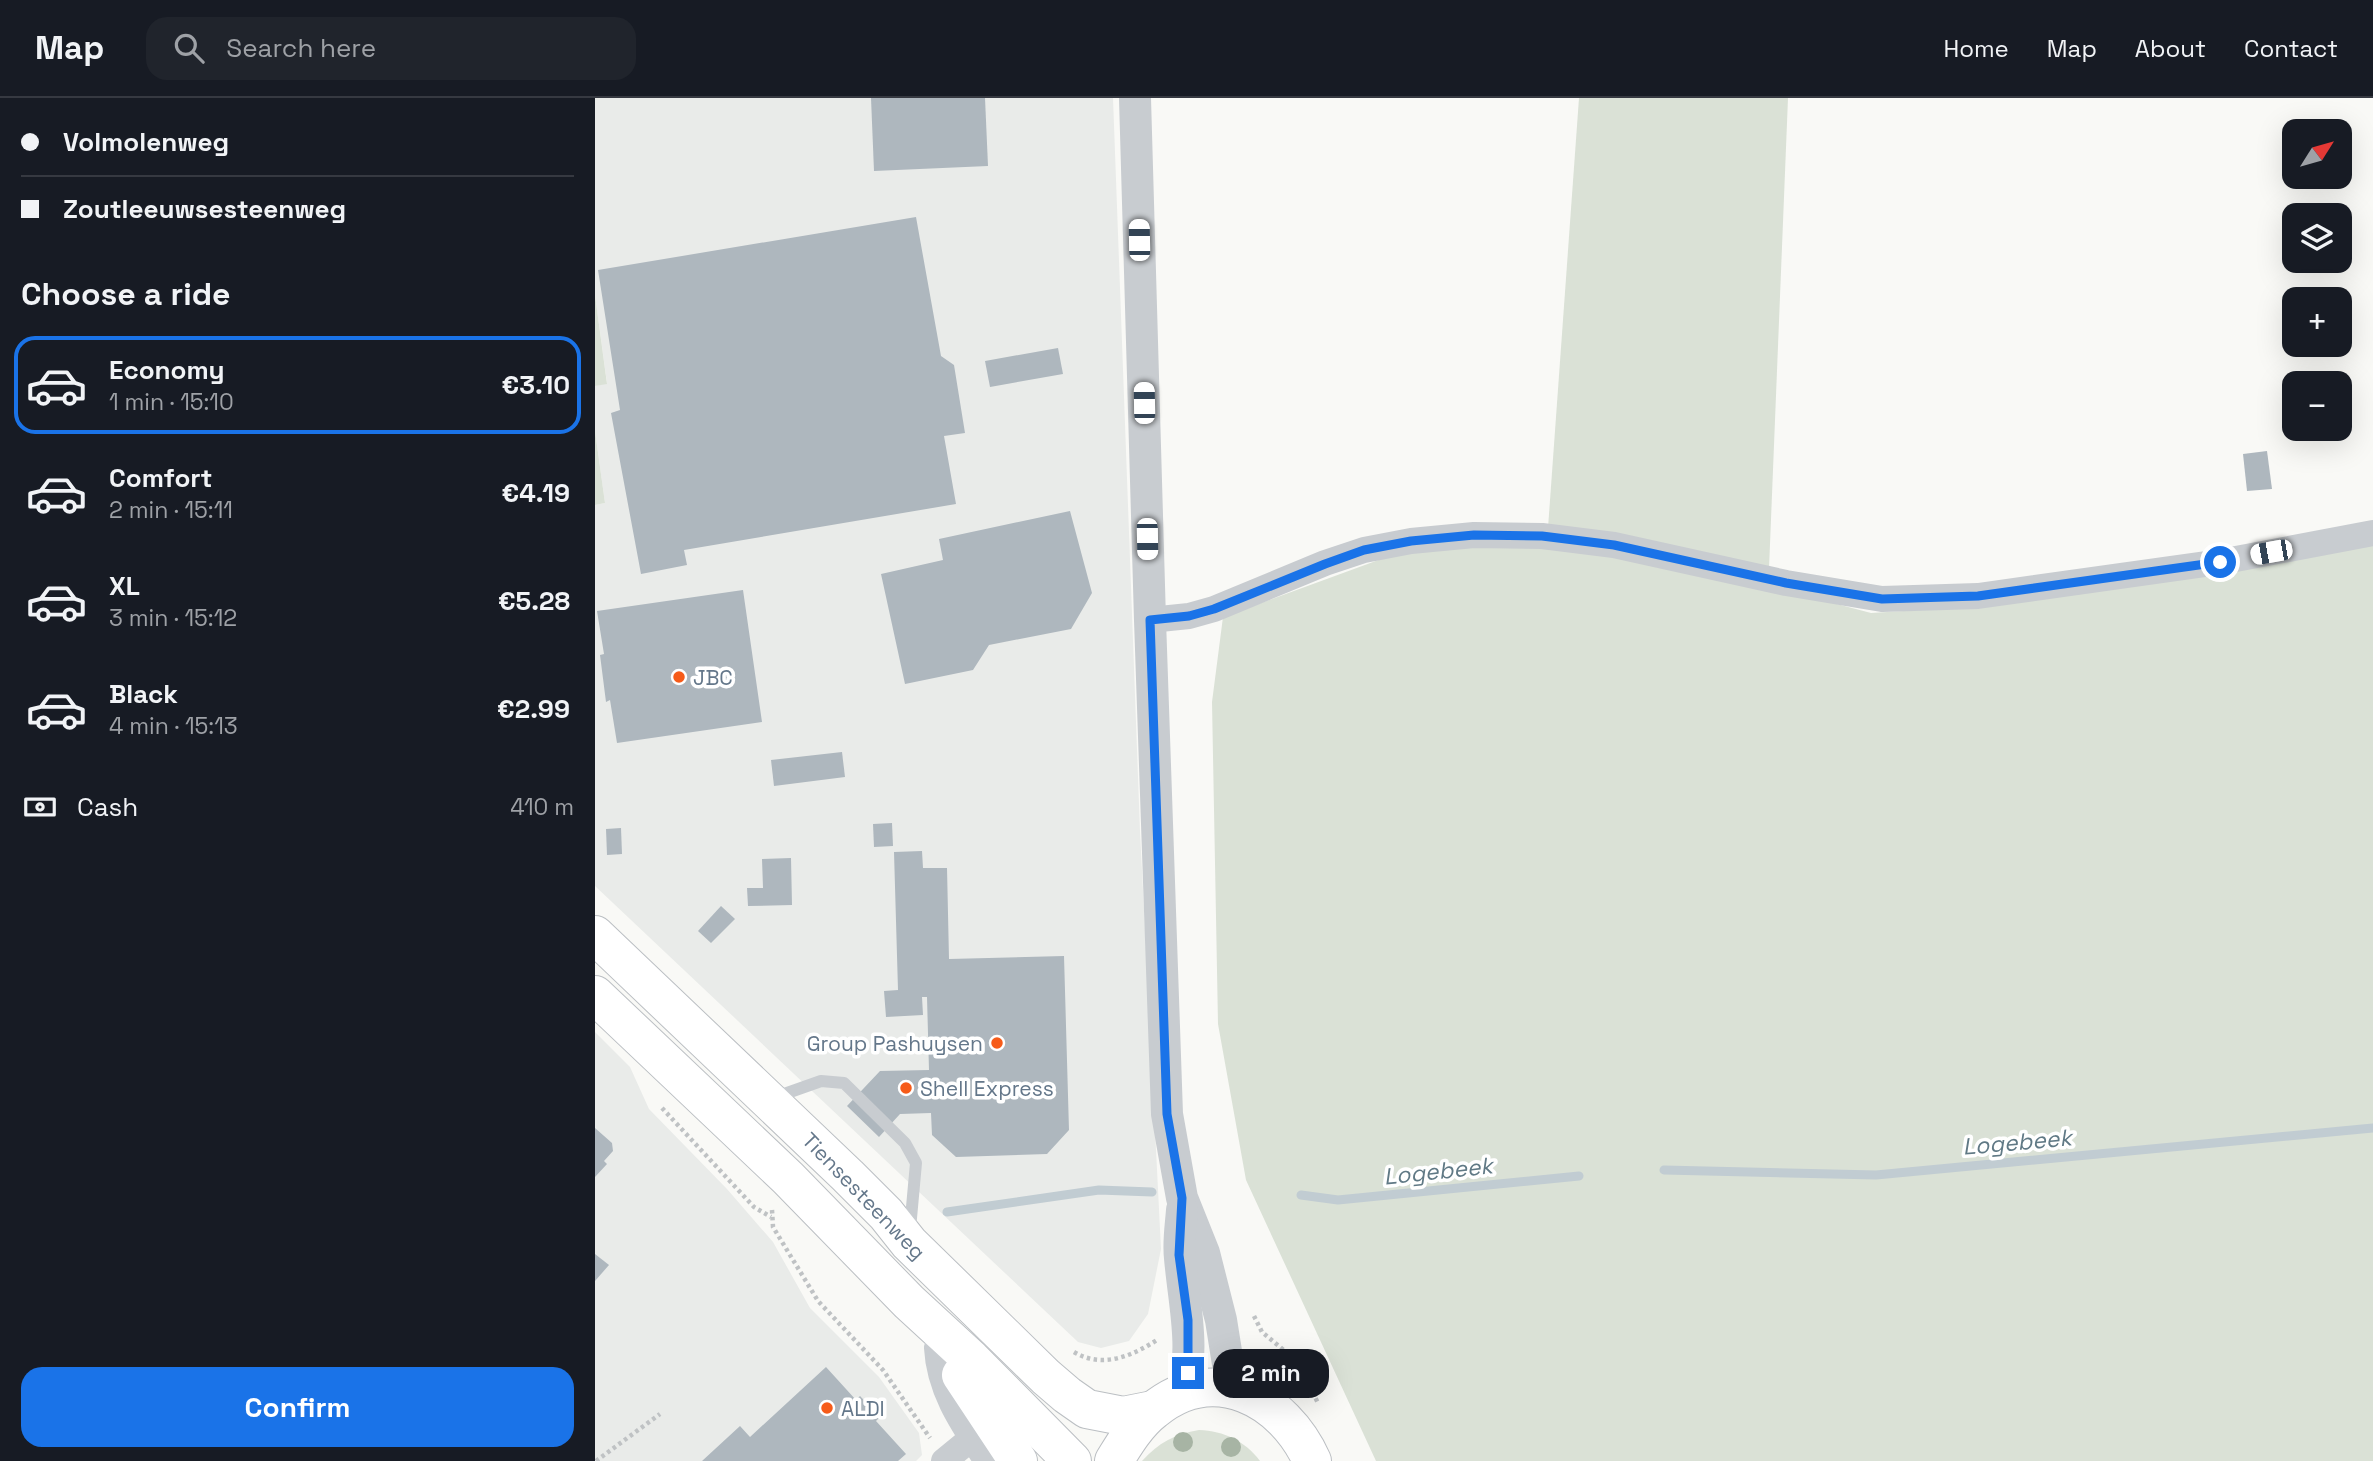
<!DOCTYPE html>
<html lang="en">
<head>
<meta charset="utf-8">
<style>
	:root { --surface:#171b24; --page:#20242c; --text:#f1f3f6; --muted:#9ea1a6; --line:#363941; --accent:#1a73e8 }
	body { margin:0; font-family:"Space Grotesk",sans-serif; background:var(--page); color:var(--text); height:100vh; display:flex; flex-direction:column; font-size:26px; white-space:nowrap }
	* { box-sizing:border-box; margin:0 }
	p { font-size:23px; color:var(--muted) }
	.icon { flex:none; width:38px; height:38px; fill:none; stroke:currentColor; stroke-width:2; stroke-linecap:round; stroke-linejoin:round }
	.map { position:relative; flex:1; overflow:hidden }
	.side { display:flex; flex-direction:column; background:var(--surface); width:595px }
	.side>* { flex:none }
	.banner { display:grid; align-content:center; height:154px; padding:0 21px; background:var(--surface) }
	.needle { width:46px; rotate:53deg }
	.controls { position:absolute; left:1687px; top:21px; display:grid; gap:14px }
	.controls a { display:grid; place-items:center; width:70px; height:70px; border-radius:14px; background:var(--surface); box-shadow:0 7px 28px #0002; font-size:35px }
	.end { position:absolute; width:32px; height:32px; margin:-16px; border:9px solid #1a73e8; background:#fff; box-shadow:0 0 0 4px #fff }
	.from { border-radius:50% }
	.bubble { position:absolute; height:49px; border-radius:21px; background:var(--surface); box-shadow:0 7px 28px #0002; font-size:23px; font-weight:700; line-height:49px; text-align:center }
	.car { position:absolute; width:21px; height:42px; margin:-21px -10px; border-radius:9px; box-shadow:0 0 5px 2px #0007; background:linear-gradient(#fff 24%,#345 0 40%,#fff 0 76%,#345 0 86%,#fff 0) }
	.banner b { display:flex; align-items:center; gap:24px; height:66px; font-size:26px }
	.banner b+b { border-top:2px solid var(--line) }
	.banner i { width:18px; height:18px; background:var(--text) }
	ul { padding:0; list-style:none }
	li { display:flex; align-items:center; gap:21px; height:98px; margin:0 14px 10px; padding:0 7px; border:4px solid transparent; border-radius:21px }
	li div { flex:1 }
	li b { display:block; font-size:26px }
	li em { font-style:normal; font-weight:700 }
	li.selected { border-color:var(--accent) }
	li>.icon { width:63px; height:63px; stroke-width:1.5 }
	h2 { padding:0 21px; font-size:32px; line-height:84px }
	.pay { display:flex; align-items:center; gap:18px; height:77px; padding:0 21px; font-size:26px }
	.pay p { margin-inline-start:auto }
	.button { display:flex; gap:14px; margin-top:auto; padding:14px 21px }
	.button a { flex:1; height:80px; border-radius:21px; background:var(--accent); color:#fff; font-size:28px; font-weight:700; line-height:80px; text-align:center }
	header { display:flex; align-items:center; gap:42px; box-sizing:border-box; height:98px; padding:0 35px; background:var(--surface); border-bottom:2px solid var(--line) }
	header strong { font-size:33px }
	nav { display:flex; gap:38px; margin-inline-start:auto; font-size:24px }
	.search { width:490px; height:63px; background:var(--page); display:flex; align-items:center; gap:18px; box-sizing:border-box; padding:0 24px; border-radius:21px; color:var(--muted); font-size:26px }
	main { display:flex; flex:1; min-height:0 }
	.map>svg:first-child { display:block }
	.built { fill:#e9ebe9 }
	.green { fill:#dae1d6 }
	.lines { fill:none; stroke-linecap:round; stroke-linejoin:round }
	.stream { stroke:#c1ccd2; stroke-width:9 }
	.building { fill:#aeb7be }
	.primary-casing { stroke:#bbbfc3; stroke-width:40 }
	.path { stroke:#bfc2c4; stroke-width:4.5; stroke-dasharray:3.5 3.5; stroke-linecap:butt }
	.service { stroke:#c8ccd0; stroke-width:12 }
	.minor { stroke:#c8ccd0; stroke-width:26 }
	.tertiary { stroke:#c8ccd0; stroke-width:32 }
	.primary { stroke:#fff; stroke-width:38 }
	.tree { fill:#a7b4a4 }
	.route { stroke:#1a73e8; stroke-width:9 }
	.poi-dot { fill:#f65b19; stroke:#fff; stroke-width:2.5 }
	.labels { text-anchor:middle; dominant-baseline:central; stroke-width:7; stroke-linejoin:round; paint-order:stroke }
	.poi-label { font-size:21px; fill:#64778a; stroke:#fff; text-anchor:start }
	.street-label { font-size:21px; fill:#64778a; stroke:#fff }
	.water-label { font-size:23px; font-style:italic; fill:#607985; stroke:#fff }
</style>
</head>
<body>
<header>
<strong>Map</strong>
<div class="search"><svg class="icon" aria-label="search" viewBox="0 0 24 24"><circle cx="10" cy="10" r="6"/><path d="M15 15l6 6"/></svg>Search here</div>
<nav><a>Home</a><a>Map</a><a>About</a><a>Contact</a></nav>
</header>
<main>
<section class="side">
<div class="banner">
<b><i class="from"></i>Volmolenweg</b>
<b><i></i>Zoutleeuwsesteenweg</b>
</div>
<h2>Choose a ride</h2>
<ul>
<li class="selected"><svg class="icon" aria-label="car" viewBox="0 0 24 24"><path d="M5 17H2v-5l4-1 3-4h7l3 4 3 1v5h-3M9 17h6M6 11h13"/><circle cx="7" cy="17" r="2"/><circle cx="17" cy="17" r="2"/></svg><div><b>Economy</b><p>1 min · 15:10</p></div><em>€3.10</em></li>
<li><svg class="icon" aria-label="car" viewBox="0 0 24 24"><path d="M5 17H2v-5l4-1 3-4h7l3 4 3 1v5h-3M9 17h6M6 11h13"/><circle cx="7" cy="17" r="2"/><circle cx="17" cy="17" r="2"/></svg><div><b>Comfort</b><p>2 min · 15:11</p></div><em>€4.19</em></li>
<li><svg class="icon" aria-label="car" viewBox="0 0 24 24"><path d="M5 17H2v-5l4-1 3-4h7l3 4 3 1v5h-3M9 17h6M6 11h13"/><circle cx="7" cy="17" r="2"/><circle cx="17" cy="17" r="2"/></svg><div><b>XL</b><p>3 min · 15:12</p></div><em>€5.28</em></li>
<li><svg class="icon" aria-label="car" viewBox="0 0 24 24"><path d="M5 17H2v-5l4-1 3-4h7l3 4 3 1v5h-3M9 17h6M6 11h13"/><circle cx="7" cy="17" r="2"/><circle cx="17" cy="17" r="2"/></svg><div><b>Black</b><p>4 min · 15:13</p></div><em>€2.99</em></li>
</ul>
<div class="pay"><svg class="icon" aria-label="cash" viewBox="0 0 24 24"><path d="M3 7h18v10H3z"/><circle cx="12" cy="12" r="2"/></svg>Cash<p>410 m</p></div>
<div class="button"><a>Confirm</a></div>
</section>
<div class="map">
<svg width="1778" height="1363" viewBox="0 0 1778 1363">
	<rect width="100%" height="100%" fill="#f9f9f6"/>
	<g class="built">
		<path d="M0 0H518L545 733 566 1151 553 1216 534 1243 506 1250 483 1244 0 788V407L10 405 0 333V288L12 285 0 197Z"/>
		<path d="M0 934 35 969 54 1011 132 1091 178 1144 215 1210 284 1279 324 1335 327 1357 321 1363H0Z"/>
	</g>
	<g class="green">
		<path d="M984 0H1193L1174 471 953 430Z"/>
		<path d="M0 197 12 286 0 288Z"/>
		<path d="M0 333 10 405 0 407Z"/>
		<path d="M1778 439V1363H781L651 1082 623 926 617 604 628 519 789 460 858 448 973 446 1173 488 1276 515 1357 510Z"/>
		<path d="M604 1332C629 1333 650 1343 665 1363H547C563 1345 580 1336 604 1332Z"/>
	</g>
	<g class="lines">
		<g class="stream">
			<path d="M1069 1072 1281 1077 1778 1030"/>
			<path d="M706 1097 743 1102 984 1078"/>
			<path d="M352 1114 504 1092 557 1094"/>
		</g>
	</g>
	<g class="building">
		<path d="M276 0H390L393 68 279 73Z"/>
		<path d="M321 119 346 258 359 267 370 335 349 338 361 406 89 452 92 467 46 476 16 315 25 312 3 172Z"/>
		<path d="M463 250 468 276 395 289 390 263Z"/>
		<path d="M1672 353 1677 391 1652 393 1648 356Z"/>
		<path d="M475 413 497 495 476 531 394 547 378 572 310 586 286 476 348 462 344 441Z"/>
		<path d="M148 492 167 624 22 645 15 602 11 604 5 557 9 556 2 513Z"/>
		<path d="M247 654 250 679 179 688 176 662Z"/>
		<path d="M297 725 298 748 279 749 278 726Z"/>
		<path d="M26 730 27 756 12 757 11 731Z"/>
		<path d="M327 753 328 770H352L354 861 469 858 474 1032 452 1056 361 1059 337 1037 336 1015 305 1016 284 1039 252 1008 285 973 334 972 332 899H327L328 917 291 919 289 893 303 892 299 754Z"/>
		<path d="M196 760 197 807 153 808 152 790H168L167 761Z"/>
		<path d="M126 808 140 821 116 845 103 833Z"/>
		<path d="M0 1030 17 1045 18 1053 9 1063 12 1066 0 1079Z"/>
		<path d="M0 1156 14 1167 0 1183Z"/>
		<path d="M231 1269 261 1302 265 1298 285 1319 281 1323 311 1356 303 1363H107L145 1328 155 1339Z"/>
	</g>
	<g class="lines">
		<defs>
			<g id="primary">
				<path d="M0 837 253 1078 291 1116 314 1145 451 1279 472 1297 492 1311 528 1318 558 1312"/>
				<path d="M0 897 193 1080 314 1204 376 1261 477 1363"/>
				<path d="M366 1277 423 1363"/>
				<path d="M519 1363C530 1345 542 1325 559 1312 619 1263 689 1300 717 1363"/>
			</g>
		</defs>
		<use href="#primary" class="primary-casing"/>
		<g class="path">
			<path d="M67 1010 159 1109 176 1119"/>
			<path d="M177 1112 178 1129 223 1203 288 1272 335 1340"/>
			<path d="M659 1218 667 1234 702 1263 723 1305"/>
			<path d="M479 1254C507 1271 537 1258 562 1242"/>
			<path d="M1 1363 65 1316"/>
		</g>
		<path class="service" d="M178 1000 226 983 249 985 310 1045 321 1065 315 1131"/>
		<g class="minor">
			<path d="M555 522 594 518 619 511 730 465 769 452 816 443 879 437 947 438 1019 447 1191 485 1287 501 1383 498 1625 464 1778 435"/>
			<path d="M342 1250C344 1293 369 1328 392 1363"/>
			<path d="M349 1363 377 1340"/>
		</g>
		<g class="tertiary">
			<path d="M540 0 555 522 572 1016 587 1100 609 1155 626 1222 633 1266 650 1293"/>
			<path d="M587 1112C586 1127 583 1144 585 1160 589 1206 600 1248 588 1294"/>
		</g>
		<use href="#primary" class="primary"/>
	</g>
	<g class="tree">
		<circle cx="588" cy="1344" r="10"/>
		<circle cx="636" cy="1349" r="10"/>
	</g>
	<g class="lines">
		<path class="route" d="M593 1275V1222L584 1157 587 1100 572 1016 555 522 594 518 619 511 730 466 769 452 816 443 879 437 947 438 1019 447 1191 485 1287 501 1383 498 1625 464"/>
	</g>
	<g class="poi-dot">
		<circle cx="84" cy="579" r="7"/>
		<circle cx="402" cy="945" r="7"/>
		<circle cx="311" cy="990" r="7"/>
		<circle cx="232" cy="1310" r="7"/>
	</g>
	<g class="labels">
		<g class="poi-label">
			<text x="98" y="579">JBC</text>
			<text x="388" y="945" text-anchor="end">Group Pashuysen</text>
			<text x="325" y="990">Shell Express</text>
			<text x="246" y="1310">ALDI</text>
		</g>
		<g class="street-label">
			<text transform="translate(269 1098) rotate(46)">Tiensesteenweg</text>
		</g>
		<g class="water-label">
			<text transform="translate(1422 1044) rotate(-5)">Logebeek</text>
			<text transform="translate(843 1073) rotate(-6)">Logebeek</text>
		</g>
	</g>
</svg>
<div class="controls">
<a><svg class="needle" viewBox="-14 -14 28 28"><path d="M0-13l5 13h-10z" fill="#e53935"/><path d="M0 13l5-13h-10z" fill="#9ea1a6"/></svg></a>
<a><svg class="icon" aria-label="layers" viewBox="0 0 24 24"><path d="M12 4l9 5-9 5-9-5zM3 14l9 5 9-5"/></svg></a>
<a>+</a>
<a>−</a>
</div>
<i class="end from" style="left:1625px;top:464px"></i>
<i class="end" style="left:593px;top:1275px"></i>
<div class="bubble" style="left:618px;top:1251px;width:116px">2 min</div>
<i class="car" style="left:544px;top:142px;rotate:359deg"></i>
<i class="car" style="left:549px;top:305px;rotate:359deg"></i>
<i class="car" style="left:552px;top:441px;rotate:179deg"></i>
<i class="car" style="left:1676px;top:454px;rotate:260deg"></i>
</div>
</main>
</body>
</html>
